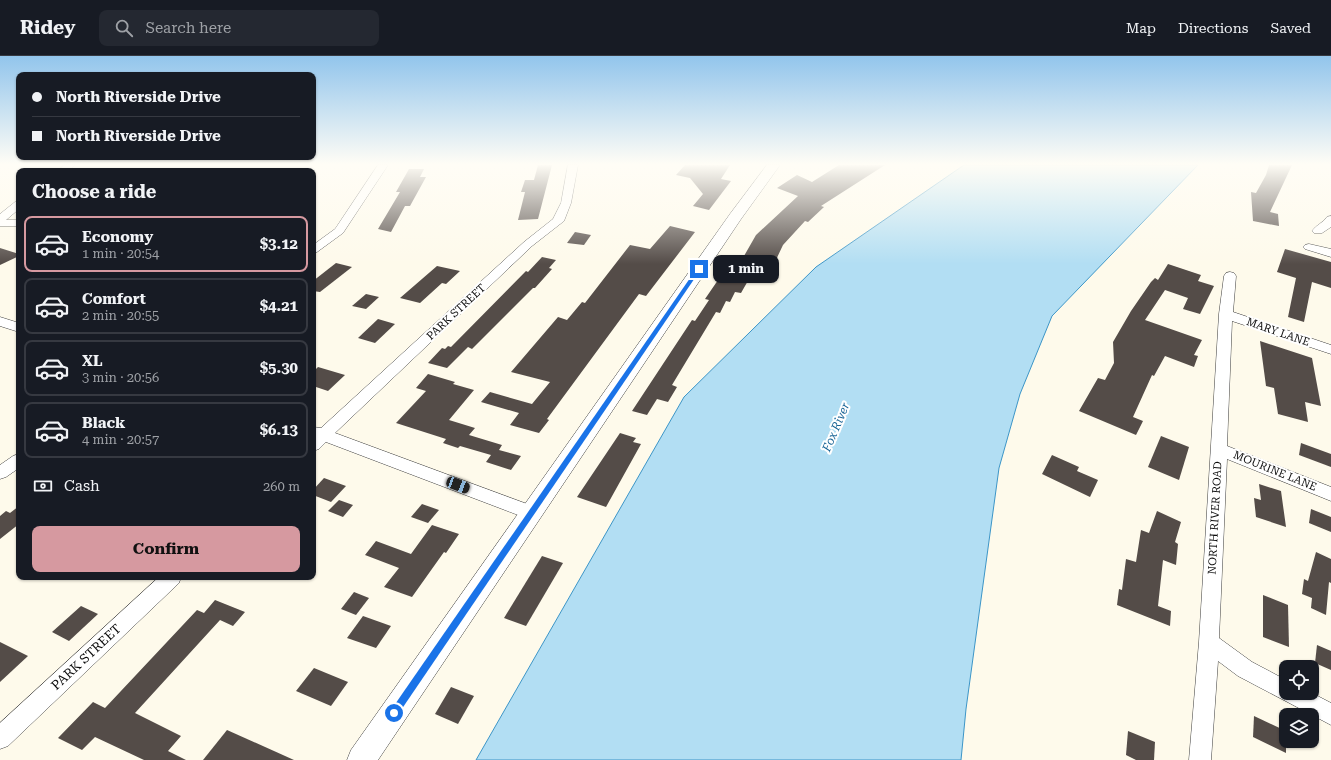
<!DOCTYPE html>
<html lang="en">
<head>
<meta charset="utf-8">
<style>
	:root { --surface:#171b24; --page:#242831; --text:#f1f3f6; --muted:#9ea1a6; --line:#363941; --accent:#d699a0 }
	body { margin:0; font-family:"Roboto Serif",serif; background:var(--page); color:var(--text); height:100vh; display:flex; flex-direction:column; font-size:15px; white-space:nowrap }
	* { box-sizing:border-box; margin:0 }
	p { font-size:13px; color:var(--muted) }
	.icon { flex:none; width:22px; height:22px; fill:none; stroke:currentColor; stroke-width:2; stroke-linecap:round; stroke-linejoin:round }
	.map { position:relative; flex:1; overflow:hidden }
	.sheet { position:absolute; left:16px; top:112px; width:300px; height:412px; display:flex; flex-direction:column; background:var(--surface); border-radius:8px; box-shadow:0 1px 3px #0004 }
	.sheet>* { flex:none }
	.hud { position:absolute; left:16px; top:16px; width:300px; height:88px; border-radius:8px; box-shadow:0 1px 3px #0004; display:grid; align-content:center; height:88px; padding:0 16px; background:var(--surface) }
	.controls { position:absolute; left:1279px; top:604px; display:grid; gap:8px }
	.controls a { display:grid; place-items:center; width:40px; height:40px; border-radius:8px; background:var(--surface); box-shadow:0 1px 3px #0004; font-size:20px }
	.end { position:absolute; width:18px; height:18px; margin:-9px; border:5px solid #1a73e8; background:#fff; box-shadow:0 0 0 2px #fff }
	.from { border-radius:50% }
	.bubble { position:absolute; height:28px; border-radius:8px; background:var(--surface); box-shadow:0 1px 3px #0004; font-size:13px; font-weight:700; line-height:28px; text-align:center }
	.car { position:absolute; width:12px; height:24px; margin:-12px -6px; border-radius:5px; box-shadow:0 0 3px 1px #0007; background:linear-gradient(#222 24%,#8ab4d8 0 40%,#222 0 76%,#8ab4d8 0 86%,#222 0) }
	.hud b { display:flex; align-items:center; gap:14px; height:38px; font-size:15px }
	.hud b+b { border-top:1px solid var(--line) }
	.hud i { width:10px; height:10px; background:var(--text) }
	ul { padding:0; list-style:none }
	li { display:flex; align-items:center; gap:12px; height:56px; margin:0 8px 6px; padding:0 8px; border:2px solid var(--line); border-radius:8px }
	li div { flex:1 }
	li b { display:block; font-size:15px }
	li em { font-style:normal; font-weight:700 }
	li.current { border-color:var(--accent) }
	li>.icon { width:36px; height:36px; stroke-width:1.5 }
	h2 { padding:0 16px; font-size:18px; line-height:48px }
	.pay { display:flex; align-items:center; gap:10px; height:44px; padding:0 16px; font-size:15px }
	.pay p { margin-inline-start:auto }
	.button { display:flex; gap:8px; margin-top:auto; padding:8px 16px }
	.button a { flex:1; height:46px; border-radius:8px; background:var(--accent); color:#111; font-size:16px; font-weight:700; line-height:46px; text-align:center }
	header { display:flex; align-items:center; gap:24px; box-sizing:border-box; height:56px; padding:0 20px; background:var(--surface); border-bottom:1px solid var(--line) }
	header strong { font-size:19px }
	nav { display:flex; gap:22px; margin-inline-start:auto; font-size:14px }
	.search { width:280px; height:36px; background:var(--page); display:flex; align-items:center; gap:10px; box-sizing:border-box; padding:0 14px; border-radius:8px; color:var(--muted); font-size:15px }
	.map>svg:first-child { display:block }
	.water { fill:#b2def3; stroke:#3c95c7 }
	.building { fill:#544c48 }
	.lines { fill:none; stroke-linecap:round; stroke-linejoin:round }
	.minor-casing { stroke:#3f3f3f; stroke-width:1 }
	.tertiary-casing { stroke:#3f3f3f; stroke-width:1 }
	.minor { fill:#fff; fill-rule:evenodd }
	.tertiary { fill:#fff; fill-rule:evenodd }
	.route { fill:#1a73e8 }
	.labels { text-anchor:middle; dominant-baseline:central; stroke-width:4; stroke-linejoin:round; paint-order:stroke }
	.street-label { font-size:11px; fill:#0c0c0c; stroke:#fff }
	.water-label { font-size:12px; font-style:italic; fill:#1b6697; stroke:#fff }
	.near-street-label { font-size:13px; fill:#0c0c0c; stroke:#fff }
</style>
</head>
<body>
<header>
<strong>Ridey</strong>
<div class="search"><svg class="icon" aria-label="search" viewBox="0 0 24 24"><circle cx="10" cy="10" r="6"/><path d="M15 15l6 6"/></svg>Search here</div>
<nav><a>Map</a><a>Directions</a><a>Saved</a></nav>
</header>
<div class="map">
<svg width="1331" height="704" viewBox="0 0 1331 704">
	<rect width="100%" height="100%" fill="#fefaeb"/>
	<path class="water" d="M964 109H1198L1052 260 1020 338 999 412 966 653 961 704H476L684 341 816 211Z"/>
	<g class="building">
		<path d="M538 109H552L538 163 518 164 525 136H521L525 124H534Z"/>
		<path d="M685 109H730L721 123 731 125 709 154 693 150 703 138 690 122 676 119Z"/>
		<path d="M839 109H885L821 150 824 151 808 166 805 165 783 189 774 208 766 206 765 209 760 208 756 217 753 216 741 237 735 236 730 246 726 245 720 257 716 256 672 329 677 331 668 346 657 343 647 359 632 355 692 264 695 265 709 244 705 243 729 208 736 210 738 208 742 200H744L756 179 798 140 777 132 797 119 812 126Z"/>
		<path d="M1269 109H1292L1270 156 1278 158 1279 170 1253 165 1251 136 1256 137 1266 119Z"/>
		<path d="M409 113H424L420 121H426L410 150H405L391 176 378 173 400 136H396Z"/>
		<path d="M670 170 695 176 646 240 639 238 547 363 549 364 539 377 510 369 519 357 481 346 490 336 532 348 550 326 511 316 558 261 567 264 582 246 585 247 630 189 650 193Z"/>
		<path d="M575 176 591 179 584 189 567 187Z"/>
		<path d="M0 192 19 198V200L0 209Z"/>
		<path d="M1285 193 1331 206V232L1312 226 1304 266 1288 261 1296 222 1277 216Z"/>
		<path d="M542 201 556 204 549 212 552 213 535 232H533L472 293 468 291 447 312 428 307 442 292 445 293 448 290 451 291 526 215 528 216Z"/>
		<path d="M336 207 352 211 320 236 313 235V225Z"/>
		<path d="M1168 208 1201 219 1198 225 1214 230 1200 258 1183 253 1188 242 1165 234 1145 264 1202 284 1194 299 1198 300 1194 311 1165 300 1154 320 1152 319 1133 361 1143 365 1136 379 1079 355 1098 322 1105 324 1114 307 1113 286 1131 255 1151 226 1155 222 1158 224Z"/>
		<path d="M437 210 460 215 446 228 442 227 420 247 400 242Z"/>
		<path d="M366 238 379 241 366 253 352 250Z"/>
		<path d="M378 263 395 268 375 287 358 282Z"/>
		<path d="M1260 285 1312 302 1321 350 1305 346 1308 366 1278 358 1274 332 1266 330Z"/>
		<path d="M318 311 345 319 328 335 313 330V316Z"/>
		<path d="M428 318 455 326 453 328 474 334 449 364 475 372 469 379 502 389 499 394 521 400 511 414 486 406 491 399 460 390 458 392 443 387 446 383 396 367 426 335 416 332Z"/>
		<path d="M620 377 636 382 633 386 641 388 606 451 577 441Z"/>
		<path d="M1161 380 1189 391 1179 424 1148 411Z"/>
		<path d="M1301 387 1331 398V411L1299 399Z"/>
		<path d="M1052 399 1079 411 1077 415 1098 424 1090 441 1042 418Z"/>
		<path d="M324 422 346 430 331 446 313 439V434Z"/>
		<path d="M1259 428 1281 435 1286 471 1256 461 1254 442 1261 444Z"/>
		<path d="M339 444 353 449 343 461 328 455Z"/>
		<path d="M422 448 439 454 428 467 411 461Z"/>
		<path d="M19 450V468L0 483V460L6 455 10 457Z"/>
		<path d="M1311 453 1331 461V476L1309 467Z"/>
		<path d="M1157 455 1181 466 1175 486 1178 488 1176 509 1163 504 1158 550 1171 555 1170 570 1117 549 1119 533 1122 534 1126 503 1136 506 1141 474 1149 477Z"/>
		<path d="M432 469 459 478 446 497 444 496 412 541 384 531 399 512 365 499 376 485 411 498Z"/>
		<path d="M1316 496 1331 503V527L1329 526 1326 559 1311 552 1312 542 1302 538 1304 523 1308 525Z"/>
		<path d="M542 500 563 507 526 570 504 562Z"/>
		<path d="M354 536 369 542 356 559 341 553Z"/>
		<path d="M1263 539 1288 549 1289 591 1263 581Z"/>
		<path d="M215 544 245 556 233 570 220 564 135 657 181 680 168 695 186 704H144L95 681 82 694 58 682 93 646 105 652 197 554 204 557Z"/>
		<path d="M81 550 98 558 69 585 52 576Z"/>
		<path d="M363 560 391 570 376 592 347 582Z"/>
		<path d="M0 586 28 600 0 626Z"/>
		<path d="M1317 589 1331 595V614L1315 607Z"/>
		<path d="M314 612 348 626 331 650 296 635Z"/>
		<path d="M451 631 474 640 458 668 435 658Z"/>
		<path d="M1254 660 1286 675V697L1253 681Z"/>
		<path d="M227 674 294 704H203Z"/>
		<path d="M1128 675 1155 686 1154 704H1136L1126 699Z"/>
	</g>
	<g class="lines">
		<defs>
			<g id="minor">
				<path d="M64 109H75L69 115H58Z"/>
				<path d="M378 109H388L343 177 317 196 313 197V189L335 173Z"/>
				<path d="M568 109H578L571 147 564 165 532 190 335 377 538 452 541 457 538 462 532 464 526 462 326 386 319 393 313 395V371L321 372 524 186 553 163 561 147Z"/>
				<path d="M19 145V153L6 164H19V170H0V158L15 146Z"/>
				<path d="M1331 160V171L1322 177H1314L1312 175C1316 169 1323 167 1327 161Z"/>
				<path d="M1309 188 1331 193V201L1305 193 1303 191 1305 189Z"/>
				<path d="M1230 216 1234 217 1236 220 1233 256 1331 289V298L1232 265 1227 390 1331 431V445L1227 403 1219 582 1252 606 1286 624V637H1312L1331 647V669L1238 620 1218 605 1211 704H1189L1199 586 1219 258 1224 220 1226 217Z"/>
				<path d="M0 261 19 267V276L0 270Z"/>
				<path d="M19 398V412L6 421 0 423V409L13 400Z"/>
				<path d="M159 521H181L179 527 8 690 0 693V667Z"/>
			</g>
			<path id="tertiary" d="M767 109H780L741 163 378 704H347L351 694 730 158Z"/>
		</defs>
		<use href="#minor" class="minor-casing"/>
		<use href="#tertiary" class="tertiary-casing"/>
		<use href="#minor" class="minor"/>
		<use href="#tertiary" class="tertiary"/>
	</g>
	<linearGradient id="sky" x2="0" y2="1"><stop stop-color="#92c5ec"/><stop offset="0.52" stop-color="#fffdf6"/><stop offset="1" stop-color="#fffdf6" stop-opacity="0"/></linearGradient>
	<rect width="1331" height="208" fill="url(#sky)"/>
	<path class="route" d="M697 212 701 213 397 660 394 662 391 660 390 657 391 654Z"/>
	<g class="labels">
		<g class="street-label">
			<text transform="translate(456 256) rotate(-43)">PARK STREET</text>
			<text transform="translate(1278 276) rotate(19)">MARY LANE</text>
			<text transform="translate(1275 415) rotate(22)">MOURINE LANE</text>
			<text transform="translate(1215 462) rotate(-87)">NORTH RIVER ROAD</text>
		</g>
		<g class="water-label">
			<text transform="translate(836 371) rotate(-67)">Fox River</text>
		</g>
		<g class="near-street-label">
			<text transform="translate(86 601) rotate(-43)">PARK STREET</text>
		</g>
	</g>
</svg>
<div class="controls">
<a><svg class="icon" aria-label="locate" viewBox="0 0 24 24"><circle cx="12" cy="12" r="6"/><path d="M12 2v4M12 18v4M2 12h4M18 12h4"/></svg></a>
<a><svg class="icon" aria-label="layers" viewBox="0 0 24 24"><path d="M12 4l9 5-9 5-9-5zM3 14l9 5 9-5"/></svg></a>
</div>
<i class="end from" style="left:394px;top:657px"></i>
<i class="end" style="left:699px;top:213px"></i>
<div class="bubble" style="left:713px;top:199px;width:66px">1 min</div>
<i class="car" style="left:458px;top:429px;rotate:111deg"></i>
<div class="hud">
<b><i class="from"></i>North Riverside Drive</b>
<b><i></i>North Riverside Drive</b>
</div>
<section class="sheet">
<h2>Choose a ride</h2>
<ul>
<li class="current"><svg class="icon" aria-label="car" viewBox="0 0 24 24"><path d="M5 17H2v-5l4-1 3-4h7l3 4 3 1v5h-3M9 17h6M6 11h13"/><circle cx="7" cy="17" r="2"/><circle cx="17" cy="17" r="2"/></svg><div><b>Economy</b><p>1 min · 20:54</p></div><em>$3.12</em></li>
<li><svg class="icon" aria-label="car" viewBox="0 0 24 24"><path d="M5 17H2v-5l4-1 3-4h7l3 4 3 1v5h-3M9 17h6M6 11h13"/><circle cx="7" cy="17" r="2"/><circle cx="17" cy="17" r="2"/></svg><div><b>Comfort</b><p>2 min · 20:55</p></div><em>$4.21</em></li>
<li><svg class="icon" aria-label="car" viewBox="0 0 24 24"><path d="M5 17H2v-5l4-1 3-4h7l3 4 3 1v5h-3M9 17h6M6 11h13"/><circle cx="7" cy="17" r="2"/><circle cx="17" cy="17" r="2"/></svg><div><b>XL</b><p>3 min · 20:56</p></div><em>$5.30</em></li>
<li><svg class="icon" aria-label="car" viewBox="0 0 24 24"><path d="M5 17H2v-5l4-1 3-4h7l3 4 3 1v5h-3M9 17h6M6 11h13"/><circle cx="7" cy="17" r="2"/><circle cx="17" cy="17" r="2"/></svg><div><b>Black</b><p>4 min · 20:57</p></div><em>$6.13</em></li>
</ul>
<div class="pay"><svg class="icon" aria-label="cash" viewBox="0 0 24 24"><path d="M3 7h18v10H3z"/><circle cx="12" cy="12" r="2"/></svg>Cash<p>260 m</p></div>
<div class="button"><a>Confirm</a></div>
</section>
</div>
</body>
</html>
